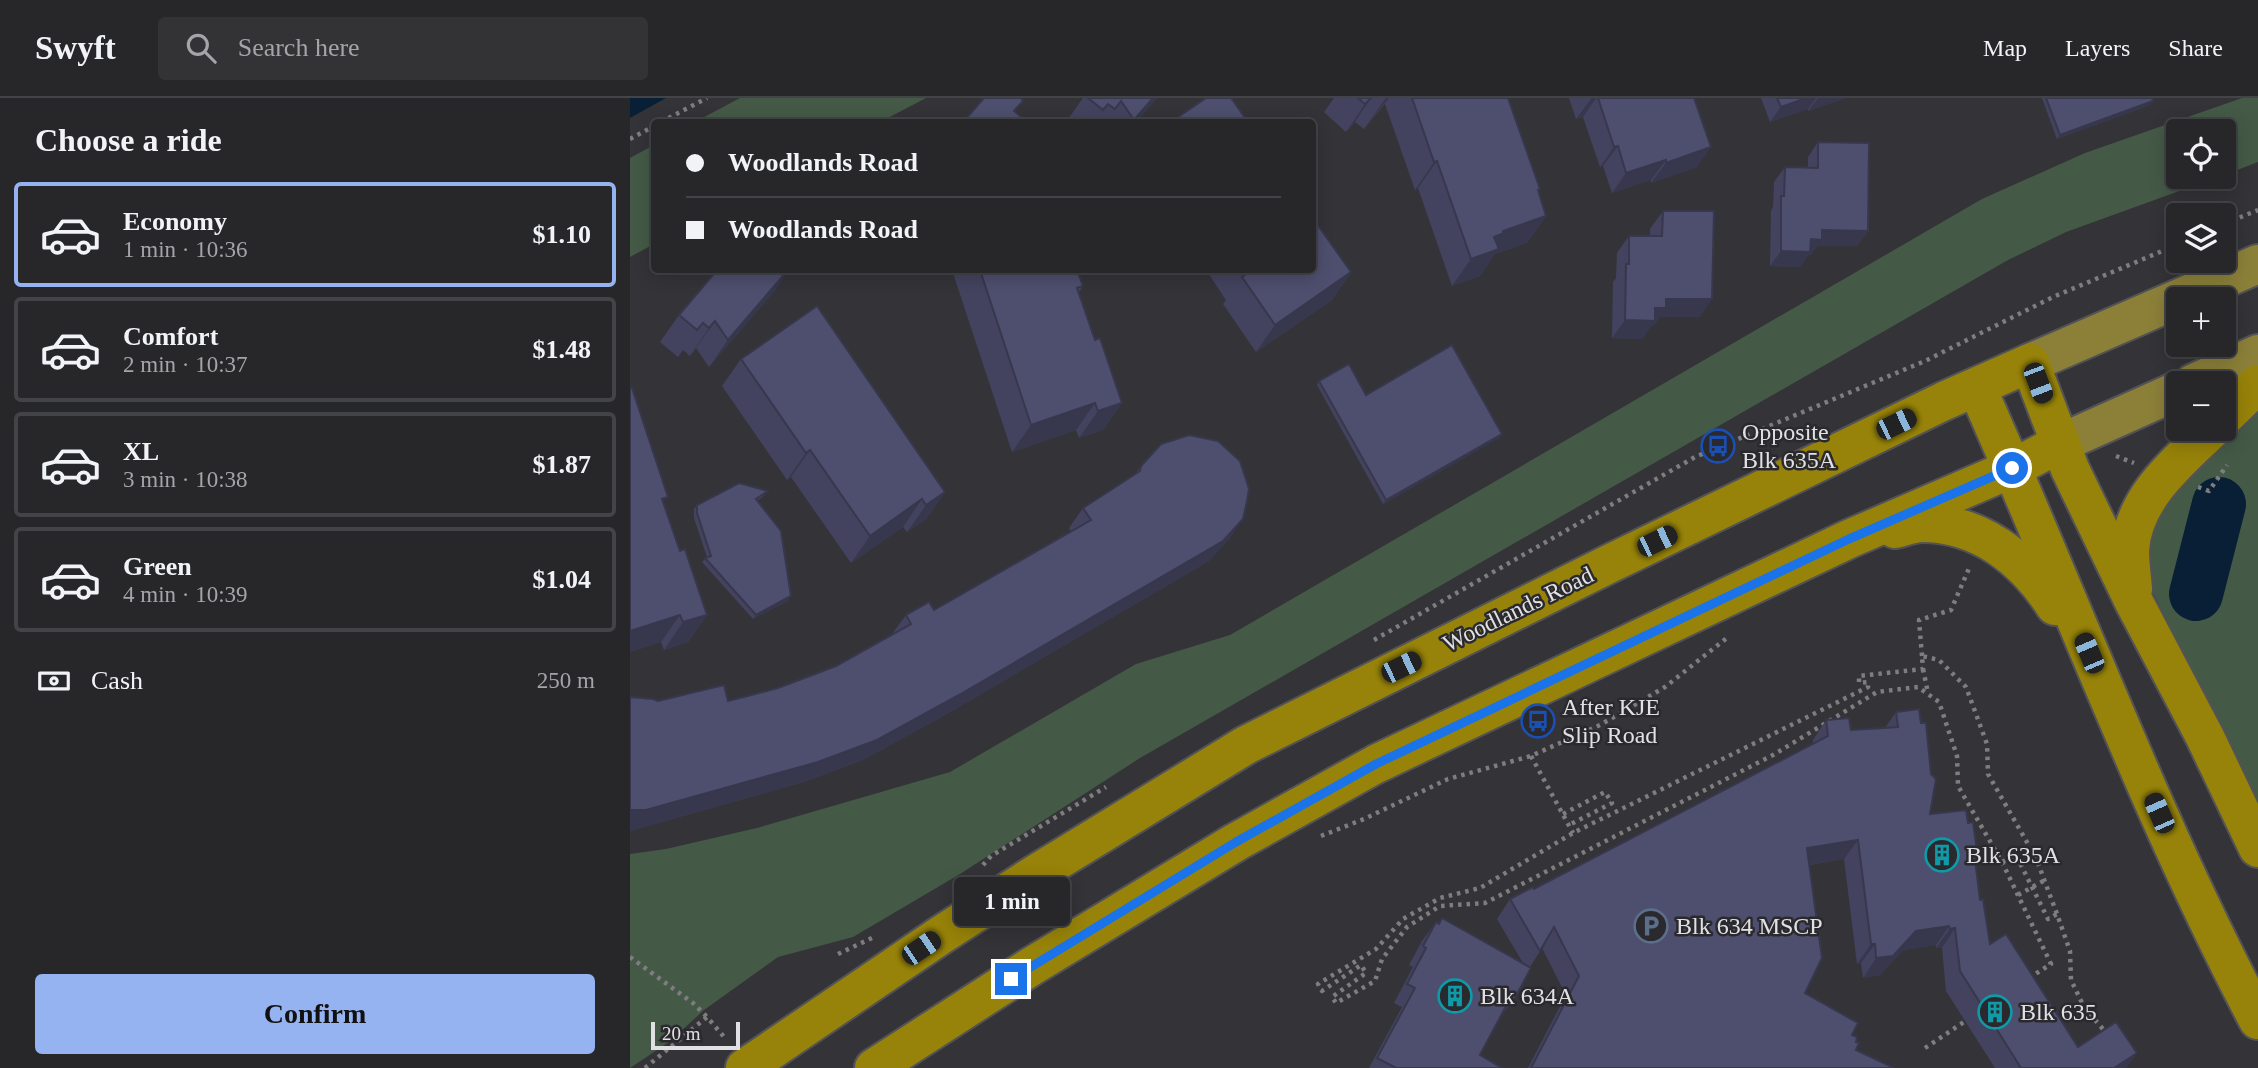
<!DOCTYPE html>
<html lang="en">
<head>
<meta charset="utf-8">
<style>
	:root { --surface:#27272a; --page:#333336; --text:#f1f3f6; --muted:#a4a5a8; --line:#434447; --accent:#95b2f1 }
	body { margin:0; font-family:"Times New Roman",serif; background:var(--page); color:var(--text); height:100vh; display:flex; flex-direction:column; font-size:26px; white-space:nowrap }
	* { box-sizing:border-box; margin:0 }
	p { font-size:23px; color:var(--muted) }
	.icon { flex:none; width:38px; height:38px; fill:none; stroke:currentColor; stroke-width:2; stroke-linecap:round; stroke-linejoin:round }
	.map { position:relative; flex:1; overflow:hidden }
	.drawer { display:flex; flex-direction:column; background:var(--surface); width:630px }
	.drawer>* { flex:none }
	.guide { position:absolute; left:21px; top:21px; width:665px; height:154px; border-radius:7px; box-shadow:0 4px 18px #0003,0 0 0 2px var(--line); display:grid; align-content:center; height:154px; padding:0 35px; background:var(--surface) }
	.tools { position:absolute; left:1536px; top:21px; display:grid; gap:14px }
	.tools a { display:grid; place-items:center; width:70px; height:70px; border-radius:7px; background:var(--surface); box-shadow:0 4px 18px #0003,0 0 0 2px var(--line); font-size:35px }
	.scale { position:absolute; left:21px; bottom:18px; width:89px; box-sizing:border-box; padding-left:7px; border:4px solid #e1e1e4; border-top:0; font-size:19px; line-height:24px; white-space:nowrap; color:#e1e1e4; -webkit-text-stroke:5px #2a2a2e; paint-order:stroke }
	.end { position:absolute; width:32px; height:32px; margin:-16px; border:9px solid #1a73e8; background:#fff; box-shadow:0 0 0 4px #fff }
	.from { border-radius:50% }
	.bubble { position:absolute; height:49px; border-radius:7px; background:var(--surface); box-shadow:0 4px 18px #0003,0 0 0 2px var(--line); font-size:23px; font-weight:800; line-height:49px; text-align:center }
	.car { position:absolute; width:21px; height:42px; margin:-21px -10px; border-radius:9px; box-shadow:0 0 5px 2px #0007; background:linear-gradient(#222 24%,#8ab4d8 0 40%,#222 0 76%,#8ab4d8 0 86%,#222 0) }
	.guide b { display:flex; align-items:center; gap:24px; height:66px; font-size:26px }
	.guide b+b { border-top:2px solid var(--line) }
	.guide i { width:18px; height:18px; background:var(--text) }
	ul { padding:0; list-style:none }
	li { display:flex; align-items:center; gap:21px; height:105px; margin:0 14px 10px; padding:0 21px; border:4px solid var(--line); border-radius:7px }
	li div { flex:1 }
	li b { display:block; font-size:26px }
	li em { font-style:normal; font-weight:800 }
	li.current { border-color:var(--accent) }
	li>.icon { width:63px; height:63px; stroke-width:1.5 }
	h2 { padding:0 35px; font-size:32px; line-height:84px }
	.pay { display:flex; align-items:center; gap:18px; height:77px; padding:0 35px; font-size:26px }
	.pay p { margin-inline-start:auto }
	.action { display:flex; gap:14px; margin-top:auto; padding:14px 35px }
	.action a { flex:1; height:80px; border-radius:7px; background:var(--accent); color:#111; font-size:28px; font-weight:800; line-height:80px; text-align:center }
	header { display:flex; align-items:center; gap:42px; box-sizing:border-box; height:98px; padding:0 35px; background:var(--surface); border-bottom:2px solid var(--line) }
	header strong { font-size:33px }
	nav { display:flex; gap:38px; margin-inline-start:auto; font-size:24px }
	.search { width:490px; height:63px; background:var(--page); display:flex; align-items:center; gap:18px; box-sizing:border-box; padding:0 24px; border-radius:7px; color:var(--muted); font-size:26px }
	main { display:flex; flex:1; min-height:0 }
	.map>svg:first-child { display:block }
	.green { fill:#445a47 }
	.water { fill:#081f36 }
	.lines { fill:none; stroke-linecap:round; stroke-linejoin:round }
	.river { stroke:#081f36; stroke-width:54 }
	.major-casing { stroke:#535356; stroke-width:42 }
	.highway-casing { stroke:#535356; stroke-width:42 }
	.path { stroke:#7e7e81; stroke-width:4.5; stroke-dasharray:3.5 5; stroke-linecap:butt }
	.major { stroke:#8c8039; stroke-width:38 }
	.highway { stroke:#978309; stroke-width:38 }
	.path-bridge { stroke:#7e7e81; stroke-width:4.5; stroke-dasharray:3.5 5; stroke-linecap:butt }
	.wall { fill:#43435f }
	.shaded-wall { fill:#37374d }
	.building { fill:#4e4e6e; stroke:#37374d; stroke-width:2 }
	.route { stroke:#1a73e8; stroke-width:9 }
	.labels { text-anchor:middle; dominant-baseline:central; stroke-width:5; stroke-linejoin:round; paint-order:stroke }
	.poi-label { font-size:24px; fill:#e1e1e4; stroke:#2a2a2e; text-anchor:start }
	.street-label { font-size:24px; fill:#e1e1e4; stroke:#2a2a2e }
</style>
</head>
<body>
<header>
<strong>Swyft</strong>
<div class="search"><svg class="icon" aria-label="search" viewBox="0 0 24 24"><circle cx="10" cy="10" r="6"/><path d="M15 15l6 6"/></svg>Search here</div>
<nav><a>Map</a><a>Layers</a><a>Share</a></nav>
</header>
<main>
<section class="drawer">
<h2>Choose a ride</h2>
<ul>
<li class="current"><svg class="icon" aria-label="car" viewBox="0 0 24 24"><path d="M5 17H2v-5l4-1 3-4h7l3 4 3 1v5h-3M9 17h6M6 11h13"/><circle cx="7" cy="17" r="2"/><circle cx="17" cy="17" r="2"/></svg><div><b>Economy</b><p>1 min · 10:36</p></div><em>$1.10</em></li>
<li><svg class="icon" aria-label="car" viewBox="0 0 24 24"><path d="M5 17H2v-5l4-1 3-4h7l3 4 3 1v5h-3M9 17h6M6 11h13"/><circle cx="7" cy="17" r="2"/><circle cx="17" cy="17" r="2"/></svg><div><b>Comfort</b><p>2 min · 10:37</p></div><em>$1.48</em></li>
<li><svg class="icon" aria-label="car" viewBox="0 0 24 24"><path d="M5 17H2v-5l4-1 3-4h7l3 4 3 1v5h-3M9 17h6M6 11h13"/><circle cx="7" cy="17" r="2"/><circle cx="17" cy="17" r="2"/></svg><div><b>XL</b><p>3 min · 10:38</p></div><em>$1.87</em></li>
<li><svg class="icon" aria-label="car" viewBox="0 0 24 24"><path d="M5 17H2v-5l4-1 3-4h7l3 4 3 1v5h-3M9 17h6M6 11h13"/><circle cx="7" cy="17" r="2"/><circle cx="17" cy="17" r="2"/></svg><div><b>Green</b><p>4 min · 10:39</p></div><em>$1.04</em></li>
</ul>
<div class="pay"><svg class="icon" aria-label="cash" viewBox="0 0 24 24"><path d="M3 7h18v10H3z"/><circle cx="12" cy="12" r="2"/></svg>Cash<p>250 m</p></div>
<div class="action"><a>Confirm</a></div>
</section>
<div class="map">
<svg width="1628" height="970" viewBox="0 0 1628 970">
	<rect width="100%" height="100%" fill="#343438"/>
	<g class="green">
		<path d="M110 0H296L250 24H65Z"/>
		<path d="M1612 0H1628V64L1594 77V33H1549V79H1588L1436 134 1378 162 510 660 330 776 223 839 148 859 74 912 39 944 0 970V756L36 751 127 730 320 674 506 566 600 537 1352 101 1455 55Z"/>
		<path d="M24 47V146L0 159V60Z"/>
		<path d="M1628 305V719L1585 635 1539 527 1514 476V451L1533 401Z"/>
	</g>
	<path class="water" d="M0 0H36L0 20Z"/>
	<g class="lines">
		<path class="river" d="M1566 496 1589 406"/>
		<defs>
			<g id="major">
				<path d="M1400 265 1628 166"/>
				<path d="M1564 285 1628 256"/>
				<path d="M1431 345 1549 292"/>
			</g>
			<g id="highway">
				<path d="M1347 290C1441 501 1520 718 1628 922"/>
				<path d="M1594 319 1628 286"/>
				<path d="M1265 431C1274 429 1283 425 1292 425 1350 425 1395 461 1425 508"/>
				<path d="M1503 491C1502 479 1500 466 1500 453 1502 401 1548 364 1582 331"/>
				<path d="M115 970 311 837 404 777 616 647 979 466 1314 303 1400 265 1440 371 1504 504 1575 639 1628 750"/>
				<path d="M244 970 402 868 606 744 746 666 1219 441 1383 370 1431 345"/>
			</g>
		</defs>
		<use href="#major" class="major-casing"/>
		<use href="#highway" class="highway-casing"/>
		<g class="path">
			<path d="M31 24 77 0"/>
			<path d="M0 41 24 28"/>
			<path d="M1594 126 1628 112"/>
			<path d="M1486 358 1504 365"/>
			<path d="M1568 389 1579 393 1597 367"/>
			<path d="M744 542 1065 359 1295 263 1423 199 1549 146"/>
			<path d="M1292 558 1289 522 1321 512 1340 468"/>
			<path d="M1293 571 1298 595"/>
			<path d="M901 658 943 735"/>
			<path d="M933 716 975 694 982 705 939 727"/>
			<path d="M691 738 734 721 818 681 901 658 970 627 1035 589 1098 539"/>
			<path d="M353 767 361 758 476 689"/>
			<path d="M1388 797 1415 782"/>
			<path d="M208 856 242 840"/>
			<path d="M0 859 63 905 77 919"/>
			<path d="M1399 880 1421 866 1372 764 1328 688 1327 658 1309 604 1288 589 1247 594 1143 657 855 805 810 808 777 829 752 861 745 883 706 905 702 899 736 875 731 867 692 893 688 886 746 851 773 821 810 800 850 790 943 735 1238 589V584L1229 585V578L1293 571 1292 558 1309 562 1336 589 1357 646 1358 676 1406 760 1427 816 1440 853 1441 882 1454 909 1478 937"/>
			<path d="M1295 950 1340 920"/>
			<path d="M15 970 77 919 95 940"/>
		</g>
		<use href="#major" class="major"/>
		<use href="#highway" class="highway"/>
		<path class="path-bridge" d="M1372 764 1386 757 1418 821 1427 816"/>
	</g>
	<g class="wall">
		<path d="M453 0H527L506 24H436Z"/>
		<path d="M704 0H878L916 118 897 145 865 156 850 178 822 188 788 90 785 92 755 6 734 31 725 24 716 34 694 14Z"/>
		<path d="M939 0H1064L1067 69 1021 85V82L982 95 973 68 970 69 953 19 946 21Z"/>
		<path d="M1131 0H1216L1178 13V11L1140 24Z"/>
		<path d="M1412 0H1522L1520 7 1427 41Z"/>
		<path d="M1188 44 1238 133 1227 148H1187L1181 157H1178L1170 169 1140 168 1141 113 1143 109 1144 84 1155 69 1178 70V59Z"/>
		<path d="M1033 113 1070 219H1030L1023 228H1021L1012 241 982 240 983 184 986 180 987 155 999 138H1020V131Z"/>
		<path d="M322 172H447L453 188 449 194 465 242 492 305 473 332 449 340 446 332 382 354Z"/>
		<path d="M576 172H682L721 174 702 202 626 254 593 206 596 202Z"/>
		<path d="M146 191 79 269 66 250 60 258 53 252 48 259 30 244 49 217Z"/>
		<path d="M111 261 315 394 296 421 277 434 273 429 221 465 161 379 157 382 92 288Z"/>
		<path d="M689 283 736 297 869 340 753 406 687 287Z"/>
		<path d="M0 290 34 405 50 453 77 517 58 544 34 552 31 544 0 554Z"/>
		<path d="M511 368 613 421 599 441 579 463 315 617 233 662 174 684 0 733V599L28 603H98L148 590 206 568 262 536 276 517 304 512 441 434 439 430 453 410 506 375Z"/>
		<path d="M135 397 127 403 158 503 123 521 72 464 77 459 64 420V411L67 407Z"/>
		<path d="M1266 614 1300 716 1338 725 1344 757 1350 802 1360 846 1448 949 1507 955 1496 970H1365L1316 893 1312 850H1306V847L1273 852 1250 877 1233 880 1231 865 1227 866 1214 761 1179 767 1175 895 1222 937 1226 944V952L1264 970H898L936 897 912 850 900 869 886 898 872 917H871L850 957 872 970H739L772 909 764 905 783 869 779 867 792 843 806 824 808 825 812 820 893 865 867 821 880 801 904 791 1183 646V642L1196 622 1221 632 1255 630Z"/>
	</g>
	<g class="shaded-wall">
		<path d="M523 0H527L506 24H502Z"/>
		<path d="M741 0 725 24 716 34 735 6Z"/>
		<path d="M756 0H759L734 31 753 4Z"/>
		<path d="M963 0H966L953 19 946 21 961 1Z"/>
		<path d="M1176 0H1186L1178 11 1140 24 1151 9Z"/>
		<path d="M1188 0H1216L1178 13Z"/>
		<path d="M1523 3 1520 7 1427 41 1430 37Z"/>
		<path d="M988 48 973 68 970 69 984 49Z"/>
		<path d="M1081 49 1067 69 1021 85 1036 65Z"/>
		<path d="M1036 62 1021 82 982 95 996 75Z"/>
		<path d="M807 63 788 90 785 92 804 64Z"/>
		<path d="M916 118 897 145 865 156 850 178 822 188 841 161 864 139 873 133Z"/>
		<path d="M1192 132 1238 133 1227 148H1187L1181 157H1178L1170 169 1140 168 1151 153 1181 141Z"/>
		<path d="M158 172H159L146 191 79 269 98 242Z"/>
		<path d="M721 174 702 202 626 254 645 227Z"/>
		<path d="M1036 201H1082L1070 219H1030L1023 228H1021L1012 241 982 240 995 222 1025 210Z"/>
		<path d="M85 223 66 250 60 258 79 230Z"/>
		<path d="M465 305 446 332 382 354 401 327Z"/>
		<path d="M492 305 473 332 449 340 468 313Z"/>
		<path d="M872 336 869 340 753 406 756 402Z"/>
		<path d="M180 352 161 379 157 382 176 355Z"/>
		<path d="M315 394 296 421 277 434 296 407Z"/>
		<path d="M292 401 273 429 221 465 240 438Z"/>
		<path d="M613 421 599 441 579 463 315 617 233 662 174 684 0 733V712Z"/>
		<path d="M161 498 158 503 123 521 126 517Z"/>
		<path d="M50 517 31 544 0 554V533Z"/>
		<path d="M77 517 58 544 34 552 53 524Z"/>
		<path d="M1228 742 1214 761 1163 769 1177 750Z"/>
		<path d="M1319 828 1306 847 1273 852 1250 877 1233 880 1246 860 1286 833Z"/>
		<path d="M1325 830 1312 850H1306L1320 831Z"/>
		<path d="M1241 846H1245L1231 865 1227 866Z"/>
		<path d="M1507 955 1496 970H1484Z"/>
	</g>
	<g class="building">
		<path d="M354 0H391L393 3 384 13 394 21 391 24H333Z"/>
		<path d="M458 0H523L504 22 491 3 485 11 478 6 473 12Z"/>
		<path d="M576 0H601L618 24H541Z"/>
		<path d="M728 0H741L735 6Z"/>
		<path d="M782 0H878L910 91 908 92 916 118 873 133 874 135 864 139 869 151 841 161 807 63 804 64Z"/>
		<path d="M968 0H1064L1081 49 1036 65V62L996 75 988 48 984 49Z"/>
		<path d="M1147 0H1176L1151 9Z"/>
		<path d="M1416 0H1522L1523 3 1430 37Z"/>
		<path d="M1188 44 1239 45 1238 133 1192 132V142L1181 141 1180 154 1151 153V98H1154L1155 69 1188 70Z"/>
		<path d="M1033 113H1084L1082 201H1036V210H1025V223L995 222 996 166H999V138H1032Z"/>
		<path d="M682 119 721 174 645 227 612 179 616 176 613 172H682Z"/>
		<path d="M87 172H158L98 242 85 223 79 230 73 225 67 232 49 217Z"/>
		<path d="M350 172H447L453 188 447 190 465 242 470 240 492 305 468 313 465 305 401 327Z"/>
		<path d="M187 208 315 394 296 407 292 401 240 438 180 352 176 355 111 261Z"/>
		<path d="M822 247 872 336 756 402 689 283 719 266 736 297Z"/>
		<path d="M0 290H2L38 399 32 401 50 453 55 451 77 517 53 524 50 517 0 533Z"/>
		<path d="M559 337 588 343 610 363 619 391 617 403 613 421 593 443 329 597 247 642 188 664 16 712H0V599L23 601 28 603 94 587 98 603 148 590 206 568 281 526 276 517 299 504 304 512 461 422 453 410 510 373 511 368 531 346Z"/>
		<path d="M109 385 138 393 126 401 151 433 161 498 126 517 75 460 81 458 67 415V407Z"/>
		<path d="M1289 611 1291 625H1296L1301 676 1306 681 1300 716 1336 712 1338 725 1343 724 1347 753H1344L1350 802 1353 801 1360 846 1376 836 1448 949 1486 924 1507 955 1484 970H1391L1330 873 1325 830 1320 831 1319 828 1286 833 1263 858 1246 860 1245 846H1241L1228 742 1177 750 1192 860 1175 895 1228 925 1222 937 1227 939 1226 944 1229 945 1226 952 1264 970H901L949 878 924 829 910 853 880 801 903 789 904 791 1198 638 1196 622 1219 620 1221 632 1268 629 1266 614Z"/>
		<path d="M812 820 901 870 886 898 882 897 850 957 872 970H766L747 960 785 890 777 886 796 850 793 848 806 824 809 826Z"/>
	</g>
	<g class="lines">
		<path class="route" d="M381 881 606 744 746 666 1219 441 1382 370"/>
	</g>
	<defs>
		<symbol id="bus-ring" viewBox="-11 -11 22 22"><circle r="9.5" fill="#2a2a2e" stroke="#1a4fb4" stroke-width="1.5"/><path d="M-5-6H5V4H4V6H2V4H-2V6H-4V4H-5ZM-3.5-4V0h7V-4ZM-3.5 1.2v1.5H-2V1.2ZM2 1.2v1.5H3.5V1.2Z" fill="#1a4fb4"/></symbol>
		<symbol id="building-ring" viewBox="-11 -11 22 22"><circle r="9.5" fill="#2a2a2e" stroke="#0f9aa8" stroke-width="1.5"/><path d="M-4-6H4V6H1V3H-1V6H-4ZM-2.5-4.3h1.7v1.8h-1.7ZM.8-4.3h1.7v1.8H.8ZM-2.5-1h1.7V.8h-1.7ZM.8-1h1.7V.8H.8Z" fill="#0f9aa8"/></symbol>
		<symbol id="parking-ring" viewBox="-11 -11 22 22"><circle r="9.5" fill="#2a2a2e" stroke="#5c6f8a" stroke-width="1.5"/><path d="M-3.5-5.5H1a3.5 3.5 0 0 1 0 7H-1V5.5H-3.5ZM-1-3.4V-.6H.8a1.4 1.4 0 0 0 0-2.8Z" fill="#5c6f8a"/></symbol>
	</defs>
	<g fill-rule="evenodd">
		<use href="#bus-ring" x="1069" y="329" width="38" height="38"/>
		<use href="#bus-ring" x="889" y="604" width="38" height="38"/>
		<use href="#building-ring" x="1293" y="738" width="38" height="38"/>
		<use href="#parking-ring" x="1002" y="809" width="38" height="38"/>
		<use href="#building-ring" x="806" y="879" width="38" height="38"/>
		<use href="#building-ring" x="1346" y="895" width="38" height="38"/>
	</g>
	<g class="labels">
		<g class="poi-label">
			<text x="1112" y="334">Opposite<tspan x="1112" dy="28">Blk 635A</tspan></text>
			<text x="932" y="609">After KJE<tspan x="932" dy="28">Slip Road</tspan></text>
			<text x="1336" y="757">Blk 635A</text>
			<text x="1046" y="828">Blk 634 MSCP</text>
			<text x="850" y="898">Blk 634A</text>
			<text x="1390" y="914">Blk 635</text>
		</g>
		<g class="street-label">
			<text transform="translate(888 511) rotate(-26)">Woodlands Road</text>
		</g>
	</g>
</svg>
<div class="tools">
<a><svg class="icon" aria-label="locate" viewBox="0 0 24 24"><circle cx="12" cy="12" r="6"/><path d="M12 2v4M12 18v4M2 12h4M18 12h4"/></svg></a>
<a><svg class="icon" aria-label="layers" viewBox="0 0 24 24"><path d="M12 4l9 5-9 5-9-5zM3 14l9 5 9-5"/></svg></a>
<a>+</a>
<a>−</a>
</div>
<div class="scale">20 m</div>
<i class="end from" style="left:1382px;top:370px"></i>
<i class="end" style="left:381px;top:881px"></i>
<div class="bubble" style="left:324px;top:779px;width:116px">1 min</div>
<i class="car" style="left:1408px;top:285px;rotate:159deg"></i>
<i class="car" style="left:1266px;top:326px;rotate:64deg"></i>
<i class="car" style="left:1027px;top:443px;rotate:64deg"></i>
<i class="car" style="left:1459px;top:555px;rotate:337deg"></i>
<i class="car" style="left:771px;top:569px;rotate:64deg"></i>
<i class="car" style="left:1529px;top:715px;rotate:336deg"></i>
<i class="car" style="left:291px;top:850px;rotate:56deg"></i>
<div class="guide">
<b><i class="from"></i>Woodlands Road</b>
<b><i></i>Woodlands Road</b>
</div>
</div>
</main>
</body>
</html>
